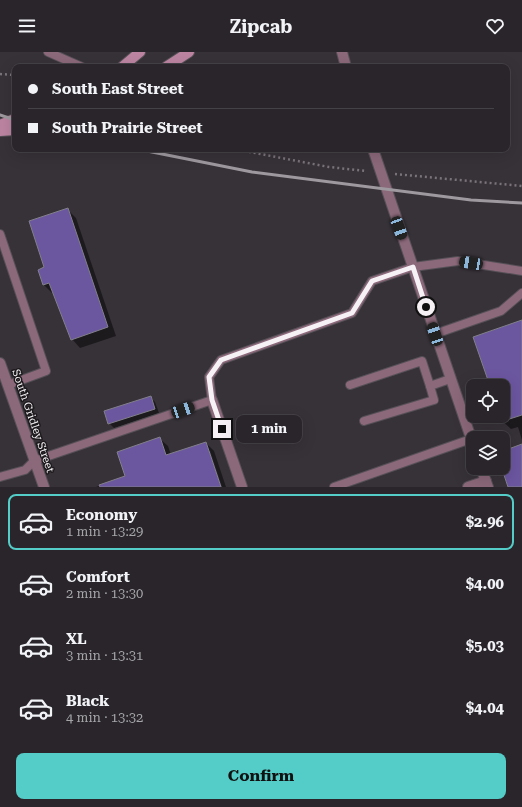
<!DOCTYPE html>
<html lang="en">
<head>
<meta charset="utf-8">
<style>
	:root { --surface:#29252a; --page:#312d32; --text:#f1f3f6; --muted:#a5a5a8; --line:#454247; --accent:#54cdc8 }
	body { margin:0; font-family:"Roboto Serif",serif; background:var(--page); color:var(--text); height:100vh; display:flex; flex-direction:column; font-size:15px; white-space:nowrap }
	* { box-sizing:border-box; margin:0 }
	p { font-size:13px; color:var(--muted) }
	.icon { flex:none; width:22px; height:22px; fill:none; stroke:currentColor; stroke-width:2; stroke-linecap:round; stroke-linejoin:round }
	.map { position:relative; height:435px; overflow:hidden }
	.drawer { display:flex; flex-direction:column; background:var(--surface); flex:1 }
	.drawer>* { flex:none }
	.top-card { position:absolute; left:12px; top:12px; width:498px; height:88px; border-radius:8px; box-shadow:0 4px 16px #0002,0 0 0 1px var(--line); display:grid; align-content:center; height:88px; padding:0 16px; background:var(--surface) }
	.tools { position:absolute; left:466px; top:327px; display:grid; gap:8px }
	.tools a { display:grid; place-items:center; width:44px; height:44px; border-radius:8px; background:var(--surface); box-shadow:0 4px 16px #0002,0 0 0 1px var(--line); font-size:20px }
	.end { position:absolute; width:18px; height:18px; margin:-9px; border:5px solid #f5f1f5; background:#111; box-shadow:0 0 0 2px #111 }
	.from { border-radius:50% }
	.bubble { position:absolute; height:28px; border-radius:8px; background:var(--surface); box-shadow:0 4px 16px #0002,0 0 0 1px var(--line); font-size:13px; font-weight:700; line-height:28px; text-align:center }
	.car { position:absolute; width:12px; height:24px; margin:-12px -6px; border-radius:5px; box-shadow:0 0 3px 1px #0007; background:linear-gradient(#222 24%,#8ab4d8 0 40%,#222 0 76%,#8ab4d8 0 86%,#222 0) }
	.top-card b { display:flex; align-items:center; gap:14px; height:38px; font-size:15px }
	.top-card b+b { border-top:1px solid var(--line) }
	.top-card i { width:10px; height:10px; background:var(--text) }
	ul { padding:7px 0 0; list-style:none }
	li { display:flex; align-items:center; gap:12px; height:56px; margin:0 8px 6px; padding:0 8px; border:2px solid transparent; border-radius:8px }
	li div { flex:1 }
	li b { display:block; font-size:15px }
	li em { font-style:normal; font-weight:700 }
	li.selected { border-color:var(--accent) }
	li>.icon { width:36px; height:36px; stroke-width:1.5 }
	.button { display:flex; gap:8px; margin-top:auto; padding:8px 16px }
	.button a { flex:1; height:46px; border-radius:8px; background:var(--accent); color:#111; font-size:16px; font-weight:700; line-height:46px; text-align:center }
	header { display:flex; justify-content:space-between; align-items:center; height:52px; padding:0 16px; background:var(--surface); font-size:18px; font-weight:700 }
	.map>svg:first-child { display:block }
	.shadow { fill:#0007 }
	.building { fill:#6b56a0; stroke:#82808a }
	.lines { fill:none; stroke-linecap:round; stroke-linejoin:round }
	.service-casing { stroke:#555056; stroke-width:10 }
	.minor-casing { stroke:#555056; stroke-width:12 }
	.secondary-casing { stroke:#555056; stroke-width:12 }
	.path { stroke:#7a747a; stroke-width:2.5; stroke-dasharray:2 3; stroke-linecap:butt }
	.service { stroke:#8b687a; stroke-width:8 }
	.minor { stroke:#8b687a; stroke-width:10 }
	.secondary { stroke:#bc84a1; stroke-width:10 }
	.rail { stroke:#9d999e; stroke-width:3 }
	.route { stroke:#f5f1f5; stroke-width:5 }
	.labels { text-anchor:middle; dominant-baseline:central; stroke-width:3; stroke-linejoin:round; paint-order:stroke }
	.street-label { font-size:11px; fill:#f5f1f5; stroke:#1d1a1d }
</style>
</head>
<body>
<header><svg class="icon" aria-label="menu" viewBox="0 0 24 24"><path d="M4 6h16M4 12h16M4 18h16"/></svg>Zipcab<svg class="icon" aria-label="heart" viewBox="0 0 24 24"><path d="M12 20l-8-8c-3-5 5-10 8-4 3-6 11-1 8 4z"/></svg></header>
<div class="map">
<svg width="522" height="435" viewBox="0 0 522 435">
	<rect width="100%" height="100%" fill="#373138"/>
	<g class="shadow">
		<path d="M67 157 76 166 116 284 80 296 72 287 54 241H52L44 233 45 216Z"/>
		<path d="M522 269V388L518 375 511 377 502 369 501 364H503V334H491Z"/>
		<path d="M150 345 155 350 159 361 114 376 109 371Z"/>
		<path d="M160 387 168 394 171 403 206 391 214 399 226 435H222L210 399H208L220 435H96L127 424Z"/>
	</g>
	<g class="building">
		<path d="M68 156 108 275 71 288 49 231 43 233 38 218 44 215 29 169Z"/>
		<path d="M522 268V363L503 369V334H490L473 285Z"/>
		<path d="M151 344 155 357 108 372 104 359Z"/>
		<path d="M160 385 166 403 206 390 221 435H100L99 433 125 424 117 400Z"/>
		<path d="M522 392V435H508L503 420V399Z"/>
	</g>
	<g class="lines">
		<defs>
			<g id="service">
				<path d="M48 0 82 15"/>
				<path d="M0 182 46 319 8 333"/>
				<path d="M435 282 501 259 522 241"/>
				<path d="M350 333 422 309 430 334"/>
				<path d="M364 369 434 348 430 334 450 327"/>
				<path d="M0 425 25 418 34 409 212 348 209 325 221 308 352 261 372 229 413 215 458 209 522 219"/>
				<path d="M334 435 471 387"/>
			</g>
			<g id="minor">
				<path d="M342 0 346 15"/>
				<path d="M373 97 473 392"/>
				<path d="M0 311 44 435"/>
				<path d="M212 348 242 435"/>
				<path d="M481 416 488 435"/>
				<path d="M468 435 486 429"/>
			</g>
			<g id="secondary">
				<path d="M122 15 140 0"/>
				<path d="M166 15 189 0"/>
				<path d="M0 73 15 67"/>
				<path d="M0 79 15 78"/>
			</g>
		</defs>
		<use href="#service" class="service-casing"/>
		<use href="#minor" class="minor-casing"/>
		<use href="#secondary" class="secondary-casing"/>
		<g class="path">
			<path d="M0 22 15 23"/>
			<path d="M234 97 329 115 366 119"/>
			<path d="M395 122 522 134"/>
		</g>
		<use href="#service" class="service"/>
		<use href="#minor" class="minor"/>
		<use href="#secondary" class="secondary"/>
		<g class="rail">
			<path d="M0 63 15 68"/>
			<path d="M137 97 252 120 471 148 522 151"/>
		</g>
	</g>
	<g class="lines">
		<path class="route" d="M222 377 212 348 209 325 221 308 352 261 372 229 413 215 426 255"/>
	</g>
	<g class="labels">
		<g class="street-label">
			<text transform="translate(33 369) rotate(71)">South Gridley Street</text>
		</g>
	</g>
</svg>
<div class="tools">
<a><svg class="icon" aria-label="locate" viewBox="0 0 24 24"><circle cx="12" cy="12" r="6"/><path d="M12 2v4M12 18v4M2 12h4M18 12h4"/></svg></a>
<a><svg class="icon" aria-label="layers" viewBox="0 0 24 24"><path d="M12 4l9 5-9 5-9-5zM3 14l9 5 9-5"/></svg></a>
</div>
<i class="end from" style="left:426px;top:255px"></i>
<i class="end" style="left:222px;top:377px"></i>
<div class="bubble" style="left:236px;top:363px;width:66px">1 min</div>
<i class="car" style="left:399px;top:176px;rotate:160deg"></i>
<i class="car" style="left:471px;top:211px;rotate:279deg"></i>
<i class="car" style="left:435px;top:282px;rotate:342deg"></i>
<i class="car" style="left:183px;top:358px;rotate:71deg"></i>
<div class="top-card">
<b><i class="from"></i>South East Street</b>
<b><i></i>South Prairie Street</b>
</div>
</div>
<section class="drawer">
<ul>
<li class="selected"><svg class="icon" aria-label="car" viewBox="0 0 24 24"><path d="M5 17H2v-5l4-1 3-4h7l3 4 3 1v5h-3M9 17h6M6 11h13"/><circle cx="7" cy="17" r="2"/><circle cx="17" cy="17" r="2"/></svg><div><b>Economy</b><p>1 min · 13:29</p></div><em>$2.96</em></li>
<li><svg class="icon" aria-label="car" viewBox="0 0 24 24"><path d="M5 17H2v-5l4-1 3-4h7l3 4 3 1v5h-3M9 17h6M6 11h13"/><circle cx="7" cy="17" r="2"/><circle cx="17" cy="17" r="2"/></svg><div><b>Comfort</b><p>2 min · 13:30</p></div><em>$4.00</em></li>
<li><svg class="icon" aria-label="car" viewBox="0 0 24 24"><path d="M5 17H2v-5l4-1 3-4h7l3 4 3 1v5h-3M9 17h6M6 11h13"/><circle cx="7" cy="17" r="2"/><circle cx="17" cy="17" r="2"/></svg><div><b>XL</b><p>3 min · 13:31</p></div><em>$5.03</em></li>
<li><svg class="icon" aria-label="car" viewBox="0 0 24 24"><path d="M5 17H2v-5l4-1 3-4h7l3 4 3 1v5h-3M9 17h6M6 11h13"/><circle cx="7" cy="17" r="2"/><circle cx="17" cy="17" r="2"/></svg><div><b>Black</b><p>4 min · 13:32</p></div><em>$4.04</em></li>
</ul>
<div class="button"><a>Confirm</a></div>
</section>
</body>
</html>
